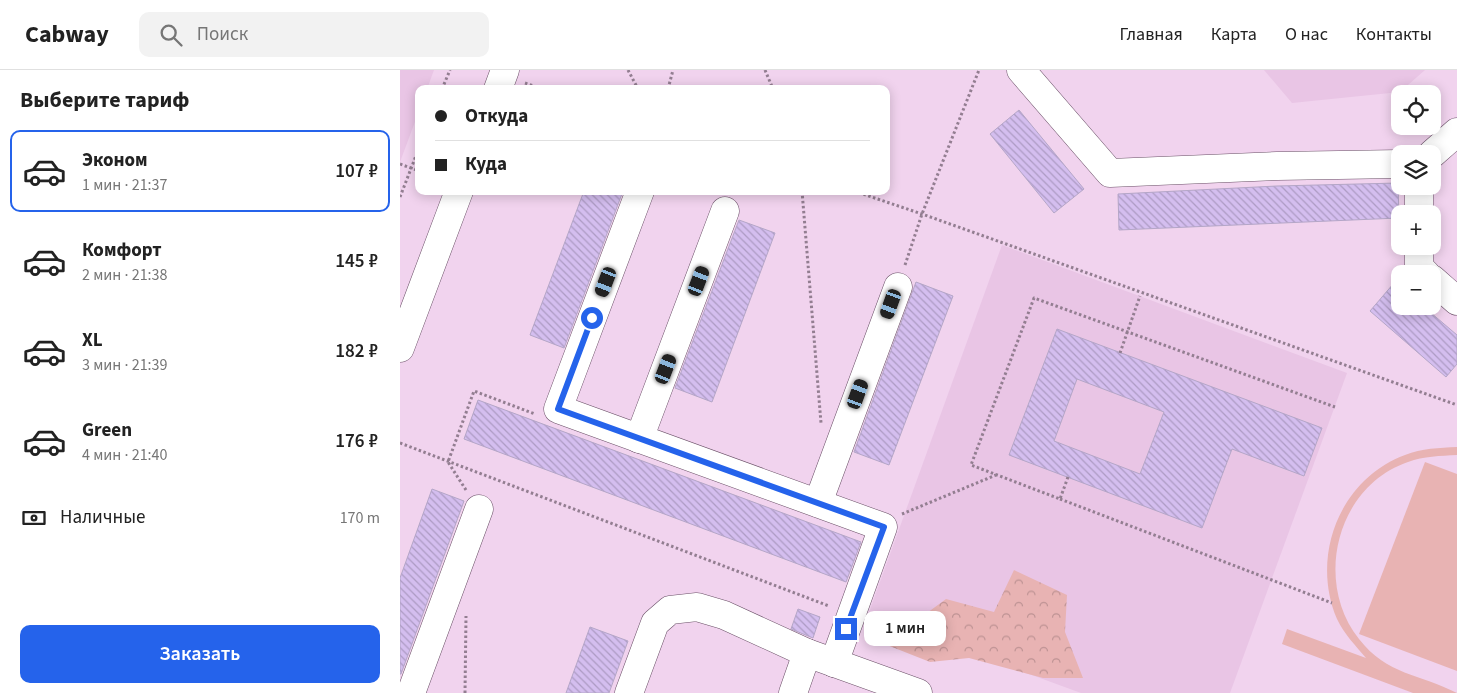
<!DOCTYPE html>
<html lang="ru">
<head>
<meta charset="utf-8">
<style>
	:root { --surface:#fff; --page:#f2f2f2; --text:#222; --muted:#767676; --line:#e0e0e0; --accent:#2563eb }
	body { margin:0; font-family:"Source Sans 3",sans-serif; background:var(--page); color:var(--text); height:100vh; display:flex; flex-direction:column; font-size:19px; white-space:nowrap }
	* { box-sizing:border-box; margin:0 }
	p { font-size:16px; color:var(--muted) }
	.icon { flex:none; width:28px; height:28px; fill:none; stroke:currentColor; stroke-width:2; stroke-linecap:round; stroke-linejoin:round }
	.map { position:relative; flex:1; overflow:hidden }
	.panel { display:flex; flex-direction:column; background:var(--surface); width:400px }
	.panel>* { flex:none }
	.banner { position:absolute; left:15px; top:15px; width:475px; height:110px; border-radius:10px; box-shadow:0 2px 12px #0003; display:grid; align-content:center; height:110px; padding:0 20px; background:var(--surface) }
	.fabs { position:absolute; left:991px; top:15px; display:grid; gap:10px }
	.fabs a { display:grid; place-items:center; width:50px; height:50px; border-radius:10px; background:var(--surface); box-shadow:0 2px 12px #0003; font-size:25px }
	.end { position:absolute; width:22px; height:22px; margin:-11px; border:6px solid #2563eb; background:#fff; box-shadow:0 0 0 2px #fff }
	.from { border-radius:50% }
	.bubble { position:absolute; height:35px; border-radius:10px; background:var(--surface); box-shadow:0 2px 12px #0003; font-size:16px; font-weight:600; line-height:35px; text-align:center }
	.car { position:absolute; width:15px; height:30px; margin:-15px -8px; border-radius:6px; box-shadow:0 0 4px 1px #0007; background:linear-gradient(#222 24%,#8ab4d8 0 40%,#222 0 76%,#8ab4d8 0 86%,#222 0) }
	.banner b { display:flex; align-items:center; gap:18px; height:48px; font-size:19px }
	.banner b+b { border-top:1px solid var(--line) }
	.banner i { width:12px; height:12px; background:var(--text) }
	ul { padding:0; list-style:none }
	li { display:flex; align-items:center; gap:15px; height:82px; margin:0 10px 8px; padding:0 10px; border:2px solid transparent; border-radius:10px }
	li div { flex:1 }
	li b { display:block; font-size:19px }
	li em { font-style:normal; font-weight:600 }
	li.selected { border-color:var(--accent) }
	li>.icon { width:45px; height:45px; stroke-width:1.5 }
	h2 { padding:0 20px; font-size:22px; line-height:60px }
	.pay { display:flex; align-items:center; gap:12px; height:55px; padding:0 20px; font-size:19px }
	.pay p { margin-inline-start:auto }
	.primary-button { display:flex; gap:10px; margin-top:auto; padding:10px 20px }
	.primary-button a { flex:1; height:58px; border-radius:10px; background:var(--accent); color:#fff; font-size:20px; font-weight:600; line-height:58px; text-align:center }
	header { display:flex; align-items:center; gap:30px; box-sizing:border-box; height:70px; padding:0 25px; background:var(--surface); border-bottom:1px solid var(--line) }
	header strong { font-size:24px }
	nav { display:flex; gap:28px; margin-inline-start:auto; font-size:18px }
	.search { width:350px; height:45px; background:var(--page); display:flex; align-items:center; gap:12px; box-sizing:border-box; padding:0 18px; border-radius:10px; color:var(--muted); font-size:19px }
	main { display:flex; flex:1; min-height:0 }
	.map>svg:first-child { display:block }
	.built { fill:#e9c5e5 }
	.forest { fill:url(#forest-crowns) }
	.pitch { fill:#e8b3b3 }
	.building { fill:url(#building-back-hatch); stroke:#b4a6c7; fill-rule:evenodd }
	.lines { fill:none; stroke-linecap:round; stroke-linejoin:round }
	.minor-casing { stroke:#6a5067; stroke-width:29 }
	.path { stroke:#937e91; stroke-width:3; stroke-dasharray:2.5 2.5; stroke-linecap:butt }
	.minor { stroke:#fff; stroke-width:28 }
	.route { stroke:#2563eb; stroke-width:6 }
</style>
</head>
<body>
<header>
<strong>Cabway</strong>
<div class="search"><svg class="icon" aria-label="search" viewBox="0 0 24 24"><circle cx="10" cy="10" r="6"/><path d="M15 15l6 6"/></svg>Поиск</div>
<nav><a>Главная</a><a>Карта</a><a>О нас</a><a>Контакты</a></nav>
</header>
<main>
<section class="panel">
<h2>Выберите тариф</h2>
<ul>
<li class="selected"><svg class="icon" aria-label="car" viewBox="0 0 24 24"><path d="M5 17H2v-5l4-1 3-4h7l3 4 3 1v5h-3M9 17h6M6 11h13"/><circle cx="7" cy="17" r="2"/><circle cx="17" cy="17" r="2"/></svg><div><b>Эконом</b><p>1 мин · 21:37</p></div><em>107 ₽</em></li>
<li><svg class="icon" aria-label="car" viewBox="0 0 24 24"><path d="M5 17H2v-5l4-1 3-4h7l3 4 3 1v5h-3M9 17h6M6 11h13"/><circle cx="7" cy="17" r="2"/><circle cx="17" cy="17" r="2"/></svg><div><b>Комфорт</b><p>2 мин · 21:38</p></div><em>145 ₽</em></li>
<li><svg class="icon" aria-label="car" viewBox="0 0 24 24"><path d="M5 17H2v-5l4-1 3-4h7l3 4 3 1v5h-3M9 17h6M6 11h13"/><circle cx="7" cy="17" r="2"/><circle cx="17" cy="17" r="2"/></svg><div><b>XL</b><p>3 мин · 21:39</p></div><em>182 ₽</em></li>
<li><svg class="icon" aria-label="car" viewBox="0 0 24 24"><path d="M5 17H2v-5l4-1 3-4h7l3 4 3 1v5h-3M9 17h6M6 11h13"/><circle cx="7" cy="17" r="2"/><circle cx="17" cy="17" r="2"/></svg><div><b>Green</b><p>4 мин · 21:40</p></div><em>176 ₽</em></li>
</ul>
<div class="pay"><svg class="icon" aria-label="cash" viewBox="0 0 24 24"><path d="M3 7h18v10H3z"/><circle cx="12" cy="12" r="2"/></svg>Наличные<p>170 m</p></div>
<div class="primary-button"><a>Заказать</a></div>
</section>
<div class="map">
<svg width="1057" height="623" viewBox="0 0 1057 623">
	<defs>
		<pattern id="forest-crowns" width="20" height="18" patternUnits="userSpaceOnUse" patternTransform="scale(1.25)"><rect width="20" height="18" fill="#e8b3b3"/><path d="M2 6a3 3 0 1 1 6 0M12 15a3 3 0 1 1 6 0" fill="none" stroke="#bd9293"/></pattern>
		<pattern id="building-back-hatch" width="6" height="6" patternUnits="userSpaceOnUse" patternTransform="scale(1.25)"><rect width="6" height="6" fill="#d4beef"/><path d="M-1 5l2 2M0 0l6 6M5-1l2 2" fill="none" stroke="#ad9bc3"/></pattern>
	</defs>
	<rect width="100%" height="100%" fill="#f1d3ee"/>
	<g class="built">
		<path d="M0 0H34L27 19H19V41L0 92Z"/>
		<path d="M864 0H1025L1000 22 892 33Z"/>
		<path d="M602 175 947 303 830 623H681L468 545Z"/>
	</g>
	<path class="forest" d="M614 500 667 525 665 562 683 608H643L569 588 530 592 482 573 476 549 512 554 546 529 594 542Z"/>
	<g class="pitch">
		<path d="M1057 377V385C1040 386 1024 386 1008 392 937 416 913 511 959 569 987 605 1020 604 1057 623H1013L882 574 887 559 966 588C956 576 944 564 937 549 910 486 940 409 1005 385 1022 378 1039 378 1057 377Z"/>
		<path d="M1025 392 1057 404V601L959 564Z"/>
	</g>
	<g class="building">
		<path d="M619 40 684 119 654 143 590 64Z"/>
		<path d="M998 113 999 148 719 160 718 124 877 116Z"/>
		<path d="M184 121H223L164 278 130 265Z"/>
		<path d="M339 150 375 163 312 332 275 318Z"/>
		<path d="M1000 206V236H1023L1057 265V294L1046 307 970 241Z"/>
		<path d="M516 212 553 226 489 395 454 382Z"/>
		<path d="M657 259 922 358 904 406 832 379 802 458 609 385ZM677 309 764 342 740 404 654 371Z"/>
		<path d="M78 330 461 472 446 512 64 369Z"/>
		<path d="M32 419 64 431 1 604H0V508Z"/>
		<path d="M398 539 420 547 413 568 391 559Z"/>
		<path d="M190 557 228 571 209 623H166Z"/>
	</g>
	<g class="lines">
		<defs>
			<g id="minor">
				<path d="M621 0 710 103 877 96 1000 94"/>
				<path d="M98 19 105 0"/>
				<path d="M1032 84 1057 62"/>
				<path d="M240 121 158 339 483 457 434 593"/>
				<path d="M1019 144V116"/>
				<path d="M1019 176V197L1026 204"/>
				<path d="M1032 209 1057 231"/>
				<path d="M0 278 59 121"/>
				<path d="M239 369 325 141"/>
				<path d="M418 433 498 217"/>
				<path d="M11 623 79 439"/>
				<path d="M229 623 255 553 270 540 297 537 324 545 407 583"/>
				<path d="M393 623 407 583 518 623"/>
			</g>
		</defs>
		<use href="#minor" class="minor-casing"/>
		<g class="path">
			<path d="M228 0 238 19"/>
			<path d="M365 0 373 19"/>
			<path d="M125 13 142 19"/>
			<path d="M42 19 50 0"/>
			<path d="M268 19 273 0"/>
			<path d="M0 94 19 101"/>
			<path d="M402 121 421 353"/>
			<path d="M454 121 522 144 1057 335"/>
			<path d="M0 127 19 78"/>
			<path d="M505 195 522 144 579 0"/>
			<path d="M720 283 740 226"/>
			<path d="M0 373 429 536"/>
			<path d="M668 407 660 429 571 395 634 228 935 337"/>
			<path d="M66 420 48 392 74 321 135 344"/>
			<path d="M660 429 932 533"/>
			<path d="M502 444 596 405"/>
			<path d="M65 623 66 546"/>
		</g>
		<use href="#minor" class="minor"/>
	</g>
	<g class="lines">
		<path class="route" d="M192 248 158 339 484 457 446 559"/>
	</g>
</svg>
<div class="fabs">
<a><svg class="icon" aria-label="locate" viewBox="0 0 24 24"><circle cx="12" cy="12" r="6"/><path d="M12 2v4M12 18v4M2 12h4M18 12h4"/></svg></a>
<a><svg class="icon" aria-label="layers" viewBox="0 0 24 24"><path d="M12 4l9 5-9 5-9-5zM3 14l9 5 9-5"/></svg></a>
<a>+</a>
<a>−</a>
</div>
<i class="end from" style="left:192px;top:248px"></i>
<i class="end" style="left:446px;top:559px"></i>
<div class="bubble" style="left:464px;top:541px;width:82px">1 мин</div>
<i class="car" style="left:299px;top:211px;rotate:21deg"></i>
<i class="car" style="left:206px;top:212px;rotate:201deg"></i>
<i class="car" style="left:491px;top:234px;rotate:200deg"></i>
<i class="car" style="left:266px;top:299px;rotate:21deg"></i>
<i class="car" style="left:458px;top:324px;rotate:20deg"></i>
<div class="banner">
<b><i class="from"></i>Откуда</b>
<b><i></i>Куда</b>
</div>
</div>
</main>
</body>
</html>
